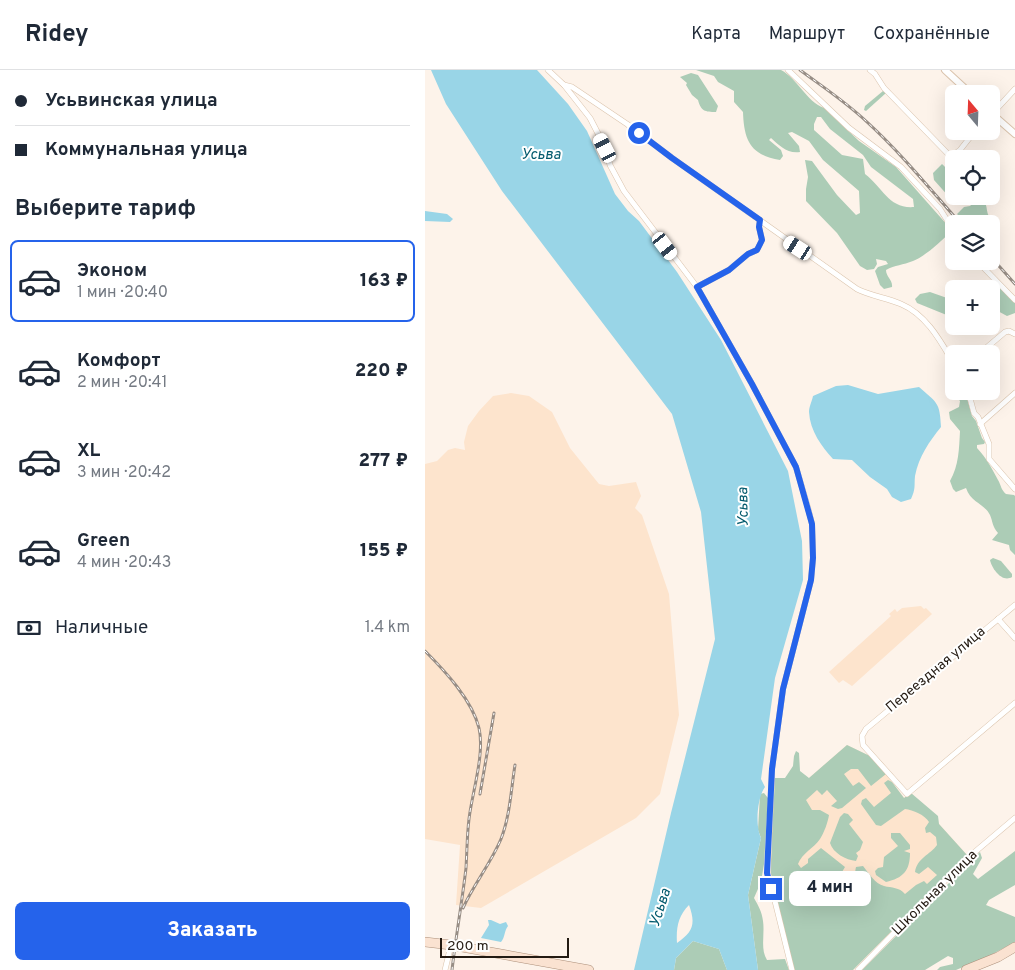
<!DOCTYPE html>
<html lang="ru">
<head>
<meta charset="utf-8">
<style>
	:root { --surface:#fff; --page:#f2f2f3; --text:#1f2937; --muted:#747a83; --line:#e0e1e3; --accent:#2563eb }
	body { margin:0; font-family:Overpass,sans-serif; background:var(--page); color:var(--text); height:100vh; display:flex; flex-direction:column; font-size:19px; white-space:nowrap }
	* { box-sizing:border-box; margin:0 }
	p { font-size:16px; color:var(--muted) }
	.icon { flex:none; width:28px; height:28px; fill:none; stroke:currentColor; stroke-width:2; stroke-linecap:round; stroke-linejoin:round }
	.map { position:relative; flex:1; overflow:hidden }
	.side { display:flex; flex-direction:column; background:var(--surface); width:425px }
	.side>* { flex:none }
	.guide { display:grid; align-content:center; height:110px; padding:0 15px; background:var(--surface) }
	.needle { width:32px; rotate:341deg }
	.tools { position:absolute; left:520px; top:15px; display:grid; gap:10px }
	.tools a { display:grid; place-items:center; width:55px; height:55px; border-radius:8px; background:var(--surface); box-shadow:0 5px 20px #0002; font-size:25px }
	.scale { position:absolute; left:15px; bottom:12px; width:129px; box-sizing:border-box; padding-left:5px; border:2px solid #231a12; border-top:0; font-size:14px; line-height:18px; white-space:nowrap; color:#231a12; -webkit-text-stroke:4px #fff; paint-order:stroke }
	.end { position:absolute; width:22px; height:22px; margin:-11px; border:6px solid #2563eb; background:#fff; box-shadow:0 0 0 2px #fff }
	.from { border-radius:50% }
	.bubble { position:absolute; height:35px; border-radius:8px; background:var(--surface); box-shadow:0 5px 20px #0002; font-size:16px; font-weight:800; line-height:35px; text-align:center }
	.car { position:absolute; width:15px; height:30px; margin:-15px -8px; border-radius:6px; box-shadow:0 0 4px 1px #0007; background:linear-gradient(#fff 24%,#345 0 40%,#fff 0 76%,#345 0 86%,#fff 0) }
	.guide b { display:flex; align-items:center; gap:18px; height:48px; font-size:19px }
	.guide b+b { border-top:1px solid var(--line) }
	.guide i { width:12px; height:12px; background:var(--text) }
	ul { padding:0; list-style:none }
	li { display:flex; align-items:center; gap:15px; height:82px; margin:0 10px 8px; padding:0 5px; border:2px solid transparent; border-radius:8px }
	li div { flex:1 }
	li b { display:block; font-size:19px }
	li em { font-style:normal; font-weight:800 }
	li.active { border-color:var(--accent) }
	li>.icon { width:45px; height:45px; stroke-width:1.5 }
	h2 { padding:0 15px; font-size:22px; line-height:60px }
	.pay { display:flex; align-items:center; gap:12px; height:55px; padding:0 15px; font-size:19px }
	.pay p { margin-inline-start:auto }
	.action { display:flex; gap:10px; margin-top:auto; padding:10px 15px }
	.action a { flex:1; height:58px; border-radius:8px; background:var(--accent); color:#fff; font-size:20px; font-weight:800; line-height:58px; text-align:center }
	header { display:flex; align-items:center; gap:30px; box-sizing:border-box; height:70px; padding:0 25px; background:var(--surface); border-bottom:1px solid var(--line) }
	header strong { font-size:24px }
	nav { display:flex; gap:28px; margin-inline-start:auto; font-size:18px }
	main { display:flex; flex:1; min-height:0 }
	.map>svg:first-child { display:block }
	.built { fill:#fde4cd }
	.green { fill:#acccb6; fill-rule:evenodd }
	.water { fill:#99d5e7; fill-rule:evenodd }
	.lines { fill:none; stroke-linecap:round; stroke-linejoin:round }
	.minor-casing { stroke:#dbc4ad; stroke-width:6 }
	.tertiary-casing { stroke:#dbc4ad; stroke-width:8 }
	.primary-casing { stroke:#ac8f7a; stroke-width:10 }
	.minor { stroke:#fff; stroke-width:5 }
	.tertiary { stroke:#fff; stroke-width:6 }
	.primary { stroke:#fae2d1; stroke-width:9 }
	.rail-casing { stroke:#978d85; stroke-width:3 }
	.rail { stroke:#fff; stroke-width:1; stroke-dasharray:4; stroke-linecap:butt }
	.route { stroke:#2563eb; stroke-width:6 }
	.labels { text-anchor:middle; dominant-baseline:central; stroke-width:4; stroke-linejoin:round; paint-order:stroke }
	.street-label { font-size:14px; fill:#231a12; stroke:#fff }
	.water-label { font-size:15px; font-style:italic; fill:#035a6d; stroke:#fff }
</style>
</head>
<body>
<header>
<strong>Ridey</strong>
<nav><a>Карта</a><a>Маршрут</a><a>Сохранённые</a></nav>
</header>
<main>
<section class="side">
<div class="guide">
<b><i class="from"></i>Усьвинская улица</b>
<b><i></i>Коммунальная улица</b>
</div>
<h2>Выберите тариф</h2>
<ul>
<li class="active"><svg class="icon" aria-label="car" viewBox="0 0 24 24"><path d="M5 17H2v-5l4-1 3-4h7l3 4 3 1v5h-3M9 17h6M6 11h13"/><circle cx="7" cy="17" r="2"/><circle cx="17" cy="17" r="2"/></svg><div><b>Эконом</b><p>1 мин · 20:40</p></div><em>163 ₽</em></li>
<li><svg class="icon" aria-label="car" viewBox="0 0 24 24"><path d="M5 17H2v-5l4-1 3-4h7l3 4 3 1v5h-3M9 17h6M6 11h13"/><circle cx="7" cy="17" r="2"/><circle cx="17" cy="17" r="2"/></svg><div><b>Комфорт</b><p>2 мин · 20:41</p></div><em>220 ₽</em></li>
<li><svg class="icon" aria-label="car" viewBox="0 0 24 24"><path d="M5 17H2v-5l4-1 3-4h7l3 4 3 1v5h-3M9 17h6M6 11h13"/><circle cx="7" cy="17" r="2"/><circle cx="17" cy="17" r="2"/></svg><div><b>XL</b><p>3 мин · 20:42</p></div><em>277 ₽</em></li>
<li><svg class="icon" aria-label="car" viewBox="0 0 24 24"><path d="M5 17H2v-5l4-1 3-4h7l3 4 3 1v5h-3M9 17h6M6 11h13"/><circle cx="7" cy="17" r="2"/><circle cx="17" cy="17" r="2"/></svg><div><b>Green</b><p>4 мин · 20:43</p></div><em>155 ₽</em></li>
</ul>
<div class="pay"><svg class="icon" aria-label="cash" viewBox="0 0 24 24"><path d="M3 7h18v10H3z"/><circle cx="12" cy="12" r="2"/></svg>Наличные<p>1.4 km</p></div>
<div class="action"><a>Заказать</a></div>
</section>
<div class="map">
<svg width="590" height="900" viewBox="0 0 590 900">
	<rect width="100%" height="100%" fill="#fdf3ea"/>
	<g class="built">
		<path d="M86 323 104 326 127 342 145 378 174 414 184 416 211 412 216 426 210 438 217 445 244 524 254 645 235 724 211 748 56 838 31 835 35 775 0 769V394L12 391 23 380 30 378 40 380 39 372 43 356 54 341 68 326Z"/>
		<path d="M496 536 499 539 501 538 507 544 427 616 418 610 414 613 404 602 466 546 464 544 470 539 472 542 477 538Z"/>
		<path d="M422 675 449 688 479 728 486 723 542 785 428 900H369L350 708H384Z"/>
	</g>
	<g class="green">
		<path d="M271 0H356C373 9 381 31 399 38L434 71 471 97 524 157 525 162C517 171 499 187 488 191 478 195 470 195 461 200 461 207 468 210 467 217L459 219 455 215 450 201 453 197 463 194 461 191 451 189 452 194 449 199 442 200 435 196 412 163 381 131V119L383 107 380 90 387 91 412 125 431 145 435 143 434 121 398 90 384 71 367 62 363 63 374 76 375 82C362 84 354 75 346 68L344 70 356 80 358 86 355 90C325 85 319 70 318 42L309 32V21L293 12 289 6ZM392 47H396L405 59 438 85 446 97 488 129 489 137C464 139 458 118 440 104L438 89 417 85 389 60V54Z"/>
		<path d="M266 3 273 5 293 36 291 42C280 42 276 41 273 30L267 25 261 15 262 13 255 7Z"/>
		<path d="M458 21 461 23 441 41 439 40 440 36Z"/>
		<path d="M517 94C525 101 524 105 524 114L529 121V127L525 128 509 110 508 103Z"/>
		<path d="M554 128C564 132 560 139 564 146 565 149 567 151 569 154L566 158V154L554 151 551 154H542L532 144 539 137 545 136Z"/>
		<path d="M569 214 577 219 590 233V243L582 246 571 240 566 242V219H564Z"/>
		<path d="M505 222 522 228H529V248L492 233 490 229 495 224Z"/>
		<path d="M523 301H529V321H540L547 346 551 351 557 368 560 372 559 374 552 375V378C562 389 566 397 573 410 576 415 576 420 581 424L589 425 590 426V485L585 480 584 475 567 470 573 463C567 456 568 452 565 445 559 433 546 433 541 418L531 422 528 419 525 411C534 395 534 379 535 361L525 349 524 342 534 337 535 331 530 325H524L522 321 525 318Z"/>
		<path d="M568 488 576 491 587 504V507C577 513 567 499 565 490Z"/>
		<path d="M422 675 449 688 461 704 446 716 433 699H426L419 704 428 716 434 712 441 718 417 738 413 739 406 736 412 731 402 720 397 725 392 720 381 730 387 740H395L404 745C403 752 399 763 395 769 389 778 377 783 373 794L376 798 383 793V789L396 778 420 797 417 802 410 809 414 819 426 826 433 819C430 811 429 806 431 797L438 796C443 802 450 814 459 816 467 818 474 817 480 824L491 815 499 811 502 814 512 805 503 797 494 804 490 802C492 788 505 785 512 775L511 767 505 762 501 763 500 758 504 752C500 745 488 740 480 739L456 756 451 755 436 734 437 730 441 728 449 737 466 723 459 713 463 710 467 712 479 728 486 723 513 746 514 754 542 785 428 900H369L345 800 350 708H360L368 696 369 686 371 681 374 683 375 701 384 708Z"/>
		<path d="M339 723 343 728 339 794 336 812 329 828C333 835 337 842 338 851 340 864 335 879 342 890L360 889 364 900H333L323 825 336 768 333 760 335 724Z"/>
		<path d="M419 743 423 744 428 750 424 754 438 772 435 780 431 783 433 786 431 791C421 790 408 783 405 773L415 747Z"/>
		<path d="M466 763H475L485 775V779L479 781 485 783C485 801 478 808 461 812L451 805 450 801 453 798 458 797 459 787 473 776 466 768Z"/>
		<path d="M590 781V815L564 830 561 835 590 847V872L564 886 531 900H512L515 897 528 894V888L523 886 500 900H437L555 782 557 788 548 804 553 809Z"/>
		<path d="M268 871 294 879 302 900H249L251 888Z"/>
	</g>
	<g class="water">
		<path d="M6 0H112L143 34 162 61 190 124 203 141 214 151 252 202 296 270 363 401 377 471 378 510 350 608 336 709 340 717C332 728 330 756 336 768L323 825 333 900H302L294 879 268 871 251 888 249 900H209L246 743 290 569 276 442 247 344 77 121 21 34ZM264 835C271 854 268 862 252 873 251 858 253 846 264 835Z"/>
		<path d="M0 141 22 144 28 149 25 152 0 151Z"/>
		<path d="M423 315 453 324 494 317C512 333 515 332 516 357 504 372 494 386 490 406 489 416 491 418 486 429L476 432 467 427 462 419 445 407 427 390 408 389C397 377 385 361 384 342 384 337 387 331 388 326L411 316Z"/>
		<path d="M63 850H66L75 854 81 852 83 856C79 861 80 868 76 872L56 868 64 855Z"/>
	</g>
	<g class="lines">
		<defs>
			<g id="minor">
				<path d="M123 0 139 15 147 17 202 54 247 88 432 219C446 226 462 228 476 234 502 245 516 272 529 294"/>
				<path d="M363 0 424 58 476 97 515 139 529 161"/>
				<path d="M445 0 450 4 459 18 526 87 535 80 550 61"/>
				<path d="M139 15 165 48 180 77 185 95 199 121 272 217 327 314 371 397 383 438 387 454 388 488 386 510 358 619 347 699 343 803 367 900"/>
				<path d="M566 45 590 19"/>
				<path d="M552 191 590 230"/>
				<path d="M272 217 304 200 323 184 332 180 337 170 334 157 335 150"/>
				<path d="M554 284 580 262 584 261 590 264"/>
				<path d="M543 321 549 343 553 347 564 374V389L590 419"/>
				<path d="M555 354 590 323"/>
				<path d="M590 535 441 659 437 666 438 675 482 724 590 633"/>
				<path d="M573 549 590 568"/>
				<path d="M20 900 26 875"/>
				<path d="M433 900 538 792 590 748"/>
			</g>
			<g id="tertiary">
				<path d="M520 0 546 24"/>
				<path d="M566 43 590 64"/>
			</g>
			<g id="primary">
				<path d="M0 872 26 875 164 900"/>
				<path d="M541 900 573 887 590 877"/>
			</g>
		</defs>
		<use href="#minor" class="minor-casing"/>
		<use href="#tertiary" class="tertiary-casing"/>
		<use href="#primary" class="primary-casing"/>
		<use href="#minor" class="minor"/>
		<use href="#tertiary" class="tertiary"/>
		<use href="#primary" class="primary"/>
		<defs>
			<g id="rail">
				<path d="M375 0C398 17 421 32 442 52 476 83 505 119 536 154"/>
				<path d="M566 187 590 214"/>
				<path d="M0 581C20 601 47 630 54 658 60 684 47 723 44 749 42 765 42 782 41 798 37 832 31 866 27 900"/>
				<path d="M55 724 69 643"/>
				<path d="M38 838C49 814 66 793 76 769 85 746 86 720 90 695"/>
			</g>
		</defs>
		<use href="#rail" class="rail-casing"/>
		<use href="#rail" class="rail"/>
	</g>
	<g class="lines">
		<path class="route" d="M214 63 247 88 335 150 334 157 337 170 332 180 323 184 304 200 272 217 327 314 371 397 387 454 388 488 386 510 358 619 347 699 342 803 346 819"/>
	</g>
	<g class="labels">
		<g class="street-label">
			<text transform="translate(511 600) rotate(-40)">Переездная улица</text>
			<text transform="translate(510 823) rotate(-45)">Школьная улица</text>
		</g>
		<g class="water-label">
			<text x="116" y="85">Усьва</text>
			<text transform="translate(319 437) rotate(-91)">Усьва</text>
			<text transform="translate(236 838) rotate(-72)">Усьва</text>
		</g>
	</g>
</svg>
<div class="tools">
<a><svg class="needle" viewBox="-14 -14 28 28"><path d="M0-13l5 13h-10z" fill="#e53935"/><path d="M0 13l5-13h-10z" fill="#747a83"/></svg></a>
<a><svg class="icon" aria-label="locate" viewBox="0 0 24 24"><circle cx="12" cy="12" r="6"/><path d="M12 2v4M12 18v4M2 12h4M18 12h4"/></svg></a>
<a><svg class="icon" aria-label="layers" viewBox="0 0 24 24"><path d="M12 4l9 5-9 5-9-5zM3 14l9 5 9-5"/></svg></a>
<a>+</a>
<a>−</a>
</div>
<div class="scale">200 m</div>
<i class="end from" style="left:214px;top:63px"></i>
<i class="end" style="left:346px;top:819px"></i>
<div class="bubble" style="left:364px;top:801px;width:82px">4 мин</div>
<i class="car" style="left:180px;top:78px;rotate:333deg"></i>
<i class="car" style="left:240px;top:176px;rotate:143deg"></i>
<i class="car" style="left:373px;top:178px;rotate:303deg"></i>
</div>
</main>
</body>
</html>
